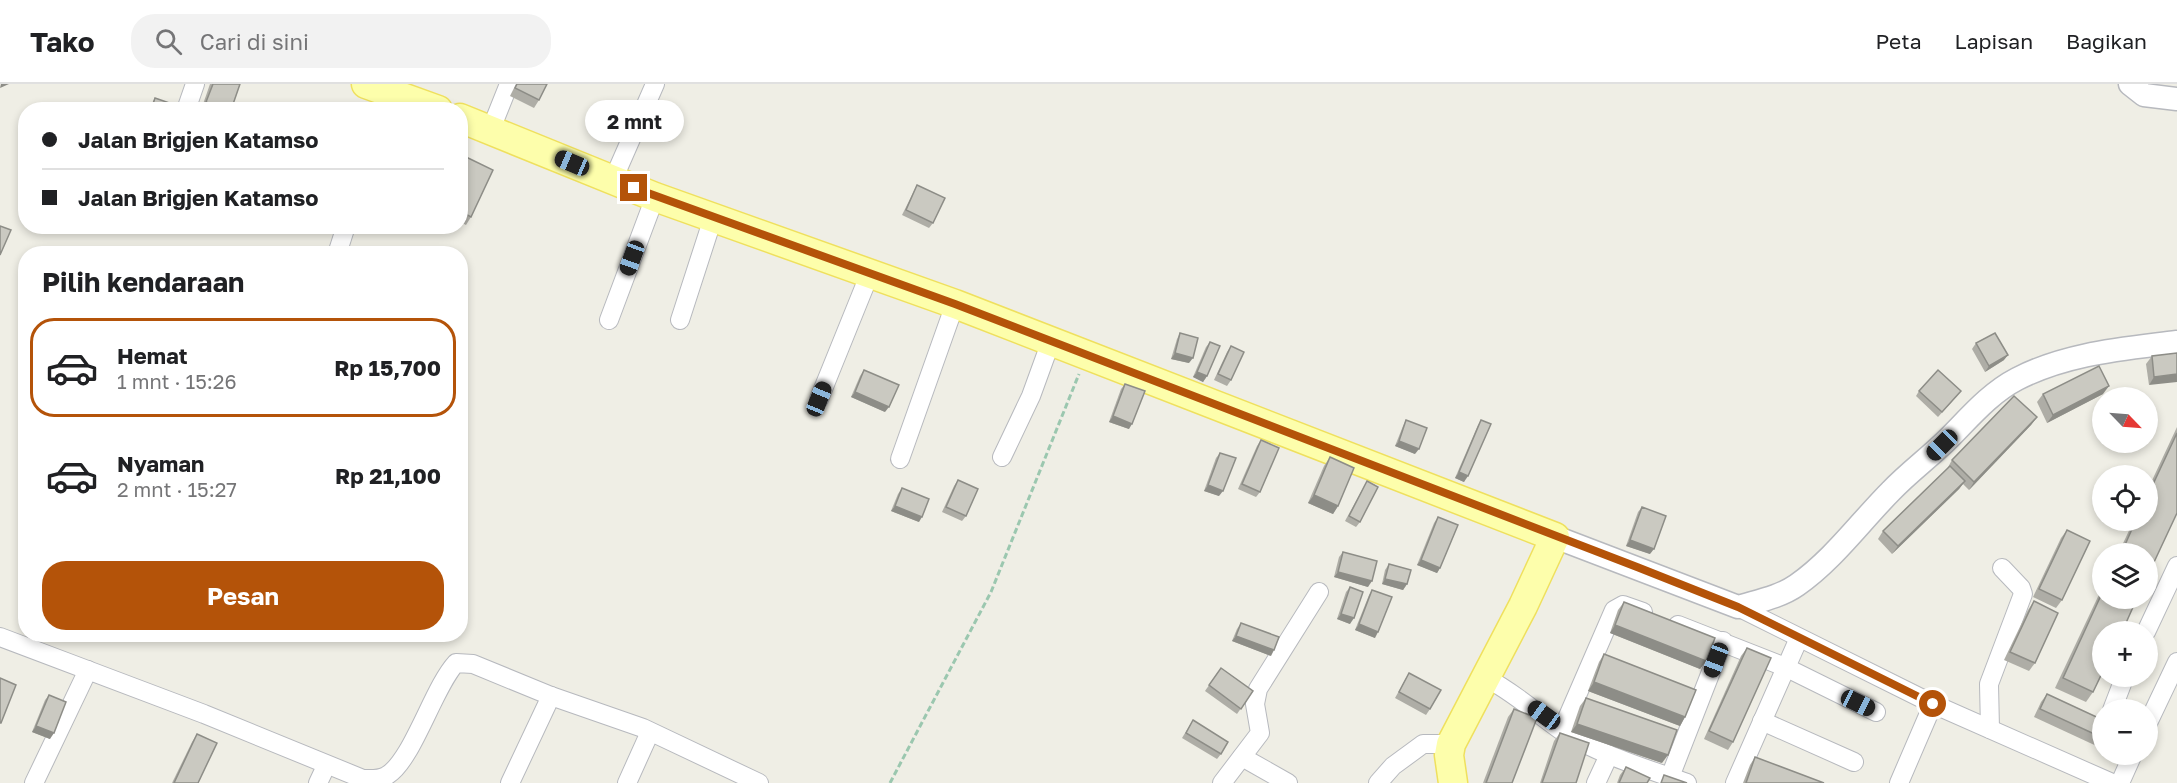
<!DOCTYPE html>
<html lang="id">
<head>
<meta charset="utf-8">
<style>
	:root { --surface:#fff; --page:#f2f2f2; --text:#202124; --muted:#757577; --line:#e0e0e0; --accent:#b45309 }
	body { margin:0; font-family:"Golos Text",sans-serif; background:var(--page); color:var(--text); height:100vh; display:flex; flex-direction:column; font-size:22px; white-space:nowrap }
	* { box-sizing:border-box; margin:0 }
	p { font-size:20px; color:var(--muted) }
	.icon { flex:none; width:33px; height:33px; fill:none; stroke:currentColor; stroke-width:2; stroke-linecap:round; stroke-linejoin:round }
	.map { position:relative; flex:1; overflow:hidden }
	.drawer { position:absolute; left:18px; top:162px; width:450px; height:396px; display:flex; flex-direction:column; background:var(--surface); border-radius:24px; box-shadow:0 3px 9px #0003 }
	.drawer>* { flex:none }
	.hud { position:absolute; left:18px; top:18px; width:450px; height:132px; border-radius:24px; box-shadow:0 3px 9px #0003; display:grid; align-content:center; height:132px; padding:0 24px; background:var(--surface) }
	.needle { width:39px; rotate:115deg }
	.fabs { position:absolute; left:2092px; top:303px; display:grid; gap:12px }
	.fabs a { display:grid; place-items:center; width:66px; height:66px; border-radius:50%; background:var(--surface); box-shadow:0 3px 9px #0003; font-size:30px }
	.end { position:absolute; width:27px; height:27px; margin:-14px; border:8px solid #b45309; background:#fff; box-shadow:0 0 0 3px #fff }
	.from { border-radius:50% }
	.bubble { position:absolute; height:42px; border-radius:21px; background:var(--surface); box-shadow:0 3px 9px #0003; font-size:20px; font-weight:700; line-height:42px; text-align:center }
	.car { position:absolute; width:18px; height:36px; margin:-18px -9px; border-radius:8px; box-shadow:0 0 4px 2px #0007; background:linear-gradient(#222 24%,#8ab4d8 0 40%,#222 0 76%,#8ab4d8 0 86%,#222 0) }
	.hud b { display:flex; align-items:center; gap:21px; height:57px; font-size:22px }
	.hud b+b { border-top:2px solid var(--line) }
	.hud i { width:15px; height:15px; background:var(--text) }
	ul { padding:0; list-style:none }
	li { display:flex; align-items:center; gap:18px; height:99px; margin:0 12px 9px; padding:0 12px; border:3px solid transparent; border-radius:24px }
	li div { flex:1 }
	li b { display:block; font-size:22px }
	li em { font-style:normal; font-weight:700 }
	li.selected { border-color:var(--accent) }
	li>.icon { width:54px; height:54px; stroke-width:1.5 }
	h2 { padding:0 24px; font-size:27px; line-height:72px }
	.action { display:flex; gap:12px; margin-top:auto; padding:12px 24px }
	.action a { flex:1; height:69px; border-radius:24px; background:var(--accent); color:#fff; font-size:24px; font-weight:700; line-height:69px; text-align:center }
	header { display:flex; align-items:center; gap:36px; box-sizing:border-box; height:84px; padding:0 30px; background:var(--surface); border-bottom:2px solid var(--line) }
	header strong { font-size:28px }
	nav { display:flex; gap:33px; margin-inline-start:auto; font-size:21px }
	.search { width:420px; height:54px; background:var(--page); display:flex; align-items:center; gap:15px; box-sizing:border-box; padding:0 21px; border-radius:24px; color:var(--muted); font-size:22px }
	.map>svg:first-child { display:block }
	.lines { fill:none; stroke-linecap:round; stroke-linejoin:round }
	.minor-casing { stroke:#b7b9be; stroke-width:20 }
	.tertiary-casing { stroke:#b7b9be; stroke-width:25 }
	.primary-casing { stroke:#efe05e; stroke-width:31 }
	.path { stroke:#9bc7af; stroke-width:3; stroke-dasharray:6 3; stroke-linecap:butt }
	.minor { stroke:#fff; stroke-width:18 }
	.tertiary { stroke:#fff; stroke-width:22 }
	.primary { stroke:#fdfeab; stroke-width:28 }
	.wall { fill:#aeada6 }
	.shaded-wall { fill:#8d8d87 }
	.building { fill:#cac9c1; stroke:#8d8d87; stroke-width:1.5 }
	.route { stroke:#b45309; stroke-width:8 }
</style>
</head>
<body>
<header>
<strong>Tako</strong>
<div class="search"><svg class="icon" aria-label="search" viewBox="0 0 24 24"><circle cx="10" cy="10" r="6"/><path d="M15 15l6 6"/></svg>Cari di sini</div>
<nav><a>Peta</a><a>Lapisan</a><a>Bagikan</a></nav>
</header>
<div class="map">
<svg width="2177" height="699" viewBox="0 0 2177 699">
	<rect width="100%" height="100%" fill="#efeee5"/>
	<g class="lines">
		<defs>
			<g id="minor">
				<path d="M186 26 195 0"/>
				<path d="M383 26 388 8"/>
				<path d="M491 45 509 0"/>
				<path d="M613 96 655 0"/>
				<path d="M337 170 346 142"/>
				<path d="M609 236 655 113"/>
				<path d="M680 236 713 134"/>
				<path d="M819 315 870 189"/>
				<path d="M1002 373 1031 312 1051 257"/>
				<path d="M900 375 955 220"/>
				<path d="M1738 523 1933 620 2112 699"/>
				<path d="M1678 541 1785 583 1876 628"/>
				<path d="M2146 548 2177 482"/>
				<path d="M0 553 204 630 363 695C371 695 379 696 386 692 412 678 433 604 456 579L473 580 551 612 643 644 759 699"/>
				<path d="M1486 594C1514 608 1536 629 1562 647 1600 671 1645 684 1687 699"/>
				<path d="M2112 626 2125 592"/>
				<path d="M1762 637 1854 678"/>
				<path d="M2148 639 2177 578"/>
				<path d="M1990 645 1989 600 2023 510 2021 504 2002 484"/>
				<path d="M1562 646 1614 526 1623 521 1643 528"/>
				<path d="M1242 673 1288 699"/>
				<path d="M1670 693 1723 557"/>
				<path d="M34 699 88 586"/>
				<path d="M318 699 326 682"/>
				<path d="M510 699 551 612"/>
				<path d="M627 699 650 648"/>
				<path d="M1222 699 1260 649 1255 620 1258 605 1319 508"/>
				<path d="M1378 699 1393 682 1423 660H1451"/>
				<path d="M1596 699 1609 671"/>
				<path d="M1735 699 1799 554"/>
				<path d="M1899 699 1933 620"/>
				<path d="M2120 699 2133 670"/>
			</g>
			<g id="tertiary">
				<path d="M2130 0 2144 11 2177 15"/>
				<path d="M1555 453 1738 523C1758 517 1780 513 1797 501 1833 476 1861 437 1891 407 1909 388 1930 373 1949 354 1970 333 1990 309 2017 295 2067 269 2123 265 2177 258"/>
			</g>
			<g id="primary">
				<path d="M366 0 438 26"/>
				<path d="M460 34 655 113 955 220 1555 453 1523 522 1451 660 1449 671 1453 699"/>
			</g>
		</defs>
		<use href="#minor" class="minor-casing"/>
		<use href="#tertiary" class="tertiary-casing"/>
		<use href="#primary" class="primary-casing"/>
		<path class="path" d="M890 699 991 508 1079 290"/>
		<use href="#minor" class="minor"/>
		<use href="#tertiary" class="tertiary"/>
		<use href="#primary" class="primary"/>
	</g>
	<g class="wall">
		<path d="M210 0H240L231 26H201Z"/>
		<path d="M516 0H547L539 16 534 24 510 12Z"/>
		<path d="M155 14 181 26H148Z"/>
		<path d="M464 72 471 133 466 141 460 138V78Z"/>
		<path d="M917 101 933 139 929 144 902 131Z"/>
		<path d="M1180 249 1189 279 1171 275 1177 255Z"/>
		<path d="M1210 258 1207 292 1203 298 1193 293 1206 263Z"/>
		<path d="M1976 259 2004 276 1985 288 1972 265Z"/>
		<path d="M1231 262V296L1227 302 1214 296 1227 268Z"/>
		<path d="M2177 269 2149 301 2146 280 2152 272Z"/>
		<path d="M864 286 885 328 851 313 860 292Z"/>
		<path d="M1125 300 1129 345 1109 338 1121 305Z"/>
		<path d="M1919 307 1957 312 1938 333 1916 312Z"/>
		<path d="M2043 310H2103L2047 339 2037 318Z"/>
		<path d="M2037 333 2031 341 1969 406 1963 400 1959 405 1892 470 1878 455 1883 447 1947 385 1952 376Z"/>
		<path d="M1406 336 1415 370 1395 362 1403 342Z"/>
		<path d="M1481 336 1464 398 1455 394 1478 341Z"/>
		<path d="M2177 343V429L2148 470H2118L2134 436H2148V405Z"/>
		<path d="M1261 356 1260 408 1256 413 1238 405 1257 362Z"/>
		<path d="M1220 369 1219 412 1204 407 1216 374Z"/>
		<path d="M1330 373 1338 422 1333 430 1308 419 1324 382Z"/>
		<path d="M958 396 966 432 962 437 942 428 954 402Z"/>
		<path d="M1367 397 1360 438 1356 443 1345 437Z"/>
		<path d="M902 404 919 438 891 427 898 410Z"/>
		<path d="M1642 423 1650 470 1626 462 1638 428Z"/>
		<path d="M1438 433 1440 484 1437 489 1417 481 1434 439Z"/>
		<path d="M2067 446 2062 516 2056 524 2033 513 2061 454Z"/>
		<path d="M1343 468 1368 503 1334 493 1339 473Z"/>
		<path d="M1389 480 1407 500 1403 506 1382 500 1385 486Z"/>
		<path d="M2103 502V514L2093 608 2086 618 2055 604Z"/>
		<path d="M1350 503V540L1337 535 1346 508Z"/>
		<path d="M1372 506 1375 554 1355 546 1369 511Z"/>
		<path d="M2034 517 2035 579 2029 587 2004 576 2028 526Z"/>
		<path d="M1624 518 1706 577 1700 585 1610 549 1618 526Z"/>
		<path d="M1241 539 1271 572 1232 557 1237 545Z"/>
		<path d="M1747 564 1733 658 1728 666 1704 655 1741 572Z"/>
		<path d="M1604 570 1685 633 1680 642 1588 607 1599 578Z"/>
		<path d="M1221 584 1253 607 1237 630 1205 607Z"/>
		<path d="M1409 589 1430 625 1426 631 1395 614Z"/>
		<path d="M2047 610 2103 636V665L2034 633 2041 618Z"/>
		<path d="M49 611 50 655 32 648 45 616Z"/>
		<path d="M1586 614 1662 679 1571 648 1580 622Z"/>
		<path d="M1514 625 1512 699H1483L1508 633Z"/>
		<path d="M1193 636 1221 670 1217 675 1182 654Z"/>
		<path d="M1560 649 1576 699H1540L1554 657Z"/>
		<path d="M197 650 198 699H172L192 658Z"/>
		<path d="M1755 673 1824 699H1743L1750 681Z"/>
		<path d="M1626 683 1647 699H1617L1620 691Z"/>
	</g>
	<g class="shaded-wall">
		<path d="M1 0H9L0 4Z"/>
		<path d="M206 18 226 26H201Z"/>
		<path d="M1175 269 1193 274 1189 279 1171 275Z"/>
		<path d="M2008 271 2004 276 1985 288 1989 282Z"/>
		<path d="M1197 288 1207 292 1203 298 1193 293Z"/>
		<path d="M2177 290V298L2149 301 2154 293Z"/>
		<path d="M2109 302 2103 310 2047 339 2053 331Z"/>
		<path d="M855 308 889 323 885 328 851 313Z"/>
		<path d="M1113 332 1132 340 1129 345 1109 338Z"/>
		<path d="M2037 333 2031 341 1969 406 1974 398Z"/>
		<path d="M1399 357 1419 365 1415 370 1395 362Z"/>
		<path d="M1459 388 1468 392 1464 398 1455 394Z"/>
		<path d="M1965 397 1959 405 1892 470 1898 462Z"/>
		<path d="M1208 401 1223 407 1219 412 1204 407Z"/>
		<path d="M1314 411 1338 422 1333 430 1308 419Z"/>
		<path d="M895 422 922 433 919 438 891 427Z"/>
		<path d="M1630 456 1654 465 1650 470 1626 462Z"/>
		<path d="M1421 476 1440 484 1437 489 1417 481Z"/>
		<path d="M1338 488 1372 497 1368 503 1334 493Z"/>
		<path d="M1385 495 1407 500 1403 506 1382 500Z"/>
		<path d="M1341 530 1354 534 1350 540 1337 535Z"/>
		<path d="M1359 540 1378 548 1375 554 1355 546Z"/>
		<path d="M1615 541 1706 577 1700 585 1610 549Z"/>
		<path d="M1236 552 1274 566 1271 572 1232 557Z"/>
		<path d="M1594 598 1685 633 1680 642 1588 607Z"/>
		<path d="M1577 640 1668 671 1662 679 1571 648Z"/>
		<path d="M36 642 54 649 50 655 32 648Z"/>
	</g>
	<g class="building">
		<path d="M213 0H240L231 26H226L206 18Z"/>
		<path d="M517 0H547L539 16 515 4Z"/>
		<path d="M155 14 181 23V26H151Z"/>
		<path d="M464 72 493 86 471 133 460 127V80Z"/>
		<path d="M917 101 945 114 933 139 906 126Z"/>
		<path d="M0 142 11 146 0 171Z"/>
		<path d="M1180 249 1198 254 1193 274 1175 269Z"/>
		<path d="M1995 249 2008 271 1989 282 1976 259Z"/>
		<path d="M1210 258 1220 262 1207 292 1197 288Z"/>
		<path d="M1231 262 1244 268 1231 296 1218 290Z"/>
		<path d="M2177 269V290L2154 293 2152 272Z"/>
		<path d="M2099 282 2109 302 2053 331 2043 310Z"/>
		<path d="M864 286 899 301 889 323 855 308Z"/>
		<path d="M1938 286 1961 307 1942 328 1919 307Z"/>
		<path d="M1125 300 1145 307 1132 340 1113 332Z"/>
		<path d="M2014 312 2037 333 1974 398 1952 376Z"/>
		<path d="M1406 336 1427 344 1419 365 1399 357Z"/>
		<path d="M1481 336 1491 340 1468 392 1459 388Z"/>
		<path d="M2177 349V429L2148 491V470H2121L2136 436H2148V411Z"/>
		<path d="M1261 356 1279 364 1260 408 1242 400Z"/>
		<path d="M1220 369 1236 374 1223 407 1208 401Z"/>
		<path d="M1330 373 1354 384 1338 422 1314 411Z"/>
		<path d="M1950 382 1965 397 1898 462 1883 447Z"/>
		<path d="M958 396 978 405 966 432 946 423Z"/>
		<path d="M1367 397 1378 403 1360 438 1349 432Z"/>
		<path d="M902 404 929 415 922 433 895 422Z"/>
		<path d="M1642 423 1666 432 1654 465 1630 456Z"/>
		<path d="M1438 433 1458 441 1440 484 1421 476Z"/>
		<path d="M2067 446 2090 457 2062 516 2039 505Z"/>
		<path d="M1343 468 1377 477 1372 497 1338 488Z"/>
		<path d="M1389 480 1411 486 1407 500 1385 495Z"/>
		<path d="M1350 503 1363 508 1354 534 1341 530Z"/>
		<path d="M1372 506 1392 513 1378 548 1359 540Z"/>
		<path d="M2103 507V514H2137L2122 548H2103V587L2093 608 2063 594Z"/>
		<path d="M2034 517 2058 529 2035 579 2010 568Z"/>
		<path d="M1624 518 1715 554 1706 577 1615 541Z"/>
		<path d="M1241 539 1279 553 1274 566 1236 552Z"/>
		<path d="M1747 564 1771 574 1733 658 1709 647Z"/>
		<path d="M1604 570 1696 606 1685 633 1594 598Z"/>
		<path d="M1221 584 1253 607 1241 625 1209 601Z"/>
		<path d="M1409 589 1441 606 1430 625 1399 608Z"/>
		<path d="M0 594 16 601 1 639H0Z"/>
		<path d="M2047 610 2103 636V654L2040 625Z"/>
		<path d="M49 611 66 618 54 649 36 642Z"/>
		<path d="M1586 614 1677 646 1668 671 1577 640Z"/>
		<path d="M1514 625 1537 634 1512 699H1486Z"/>
		<path d="M1193 636 1228 658 1221 670 1186 649Z"/>
		<path d="M1560 649 1589 659 1576 699H1542Z"/>
		<path d="M197 650 217 659 198 699H174Z"/>
		<path d="M1755 673 1824 699H1746Z"/>
		<path d="M1626 683 1650 694 1647 699H1619Z"/>
		<path d="M1664 691 1687 699H1661Z"/>
	</g>
	<g class="lines">
		<path class="route" d="M634 104 955 220 1637 483 1738 523 1933 620"/>
	</g>
</svg>
<div class="fabs">
<a><svg class="needle" viewBox="-14 -14 28 28"><path d="M0-13l5 13h-10z" fill="#e53935"/><path d="M0 13l5-13h-10z" fill="#757577"/></svg></a>
<a><svg class="icon" aria-label="locate" viewBox="0 0 24 24"><circle cx="12" cy="12" r="6"/><path d="M12 2v4M12 18v4M2 12h4M18 12h4"/></svg></a>
<a><svg class="icon" aria-label="layers" viewBox="0 0 24 24"><path d="M12 4l9 5-9 5-9-5zM3 14l9 5 9-5"/></svg></a>
<a>+</a>
<a>−</a>
</div>
<i class="end from" style="left:1933px;top:620px"></i>
<i class="end" style="left:634px;top:104px"></i>
<div class="bubble" style="left:585px;top:16px;width:99px">2 mnt</div>
<i class="car" style="left:572px;top:79px;rotate:293deg"></i>
<i class="car" style="left:632px;top:174px;rotate:200deg"></i>
<i class="car" style="left:819px;top:315px;rotate:22deg"></i>
<i class="car" style="left:1942px;top:361px;rotate:225deg"></i>
<i class="car" style="left:1716px;top:576px;rotate:201deg"></i>
<i class="car" style="left:1858px;top:619px;rotate:116deg"></i>
<i class="car" style="left:1544px;top:631px;rotate:306deg"></i>
<div class="hud">
<b><i class="from"></i>Jalan Brigjen Katamso</b>
<b><i></i>Jalan Brigjen Katamso</b>
</div>
<section class="drawer">
<h2>Pilih kendaraan</h2>
<ul>
<li class="selected"><svg class="icon" aria-label="car" viewBox="0 0 24 24"><path d="M5 17H2v-5l4-1 3-4h7l3 4 3 1v5h-3M9 17h6M6 11h13"/><circle cx="7" cy="17" r="2"/><circle cx="17" cy="17" r="2"/></svg><div><b>Hemat</b><p>1 mnt · 15:26</p></div><em>Rp 15,700</em></li>
<li><svg class="icon" aria-label="car" viewBox="0 0 24 24"><path d="M5 17H2v-5l4-1 3-4h7l3 4 3 1v5h-3M9 17h6M6 11h13"/><circle cx="7" cy="17" r="2"/><circle cx="17" cy="17" r="2"/></svg><div><b>Nyaman</b><p>2 mnt · 15:27</p></div><em>Rp 21,100</em></li>
</ul>
<div class="action"><a>Pesan</a></div>
</section>
</div>
</body>
</html>
